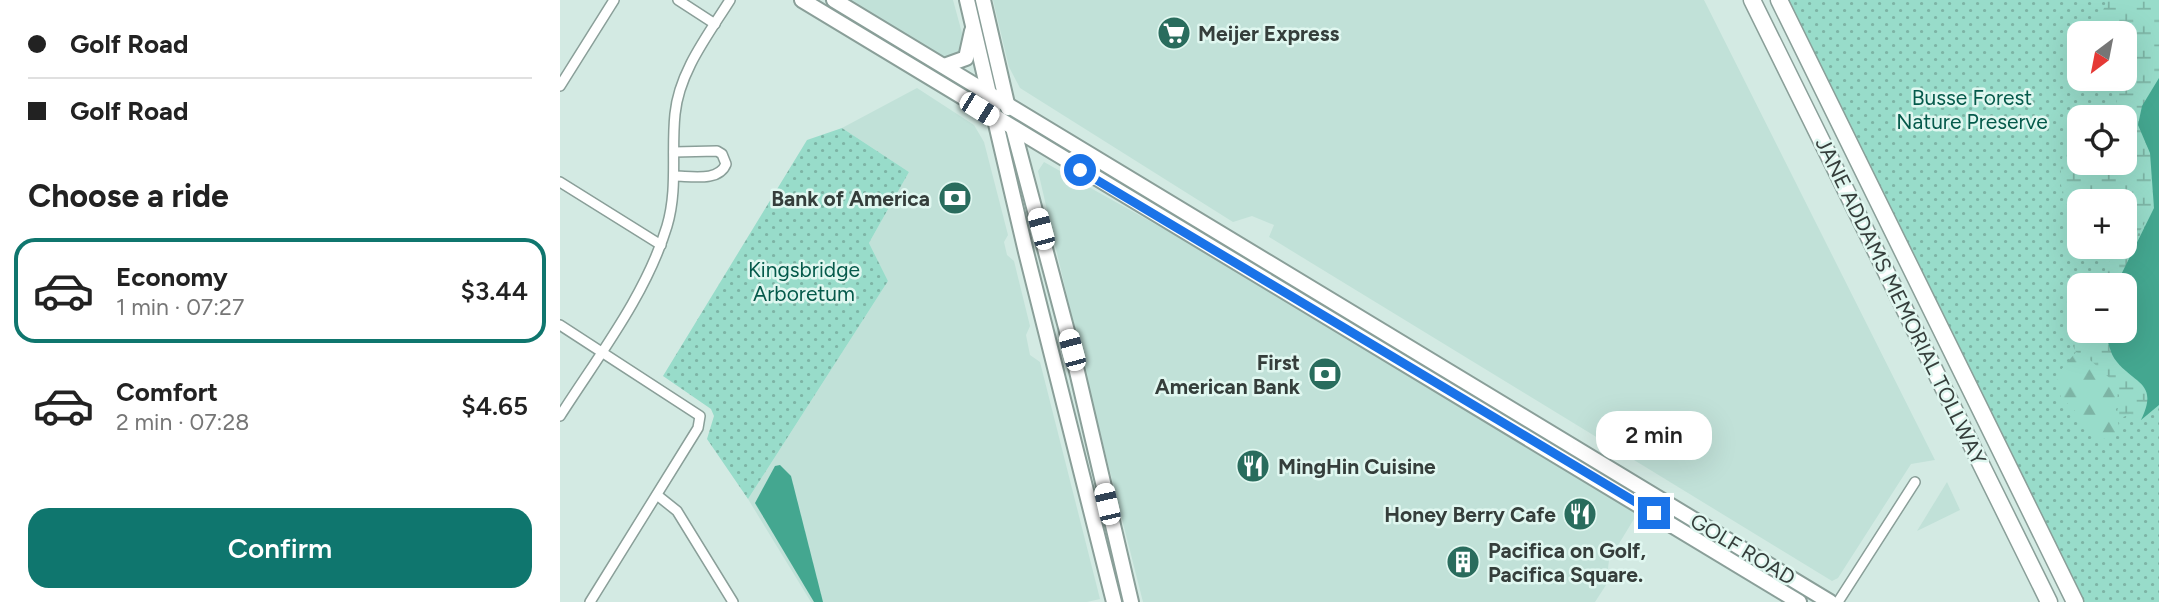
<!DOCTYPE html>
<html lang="en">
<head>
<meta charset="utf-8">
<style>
	:root { --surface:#fff; --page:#f2f2f2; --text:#222; --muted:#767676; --line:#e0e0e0; --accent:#0f766e }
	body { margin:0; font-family:Figtree,sans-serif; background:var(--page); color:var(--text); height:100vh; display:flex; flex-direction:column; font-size:26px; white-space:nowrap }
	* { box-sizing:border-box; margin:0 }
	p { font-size:23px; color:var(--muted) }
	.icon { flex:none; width:38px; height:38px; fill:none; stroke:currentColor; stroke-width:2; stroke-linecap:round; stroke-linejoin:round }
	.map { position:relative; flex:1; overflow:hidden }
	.side { display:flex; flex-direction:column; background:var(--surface); width:560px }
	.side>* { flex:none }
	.hud { display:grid; align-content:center; height:154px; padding:0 28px; background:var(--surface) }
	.needle { width:46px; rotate:212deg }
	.controls { position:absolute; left:1507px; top:21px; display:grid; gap:14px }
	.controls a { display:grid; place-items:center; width:70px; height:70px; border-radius:14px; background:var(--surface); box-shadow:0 7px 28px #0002; font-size:35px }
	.end { position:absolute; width:32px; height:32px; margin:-16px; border:9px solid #1a73e8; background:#fff; box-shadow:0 0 0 4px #fff }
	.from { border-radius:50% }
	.bubble { position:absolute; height:49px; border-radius:21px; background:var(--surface); box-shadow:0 7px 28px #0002; font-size:23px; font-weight:600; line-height:49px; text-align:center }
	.car { position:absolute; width:21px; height:42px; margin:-21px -10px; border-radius:9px; box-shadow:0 0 5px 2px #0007; background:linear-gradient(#fff 24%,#345 0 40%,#fff 0 76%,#345 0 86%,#fff 0) }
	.hud b { display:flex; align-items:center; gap:24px; height:66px; font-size:26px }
	.hud b+b { border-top:2px solid var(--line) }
	.hud i { width:18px; height:18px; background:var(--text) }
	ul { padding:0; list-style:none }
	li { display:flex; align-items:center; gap:21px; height:105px; margin:0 14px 10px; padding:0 14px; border:4px solid transparent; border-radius:21px }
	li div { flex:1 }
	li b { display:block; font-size:26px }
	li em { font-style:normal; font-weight:600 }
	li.selected { border-color:var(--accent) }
	li>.icon { width:63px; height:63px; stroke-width:1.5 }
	h2 { padding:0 28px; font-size:32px; line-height:84px }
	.primary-button { display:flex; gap:14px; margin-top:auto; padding:14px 28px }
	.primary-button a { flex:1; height:80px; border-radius:21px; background:var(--accent); color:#fff; font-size:28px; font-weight:600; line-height:80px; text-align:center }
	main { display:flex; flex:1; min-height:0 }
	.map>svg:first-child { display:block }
	.built { fill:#c1e1d8 }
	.grass { fill:url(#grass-dots); fill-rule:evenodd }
	.forest { fill:url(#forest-firs) }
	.wetland { fill:url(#wetland-marsh) }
	.water { fill:#44a790 }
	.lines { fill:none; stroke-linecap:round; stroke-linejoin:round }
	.minor-casing { stroke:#8a9f99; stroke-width:12 }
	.primary-casing { stroke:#8a9f99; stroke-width:18 }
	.motorway-casing { stroke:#8a9f99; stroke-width:19 }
	.minor { stroke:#fff; stroke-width:9 }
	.primary { stroke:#fff; stroke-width:14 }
	.motorway { stroke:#fff; stroke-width:16 }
	.route { stroke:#1a73e8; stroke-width:9 }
	.labels { text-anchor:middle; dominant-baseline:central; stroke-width:5; stroke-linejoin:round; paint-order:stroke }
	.poi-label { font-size:21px; font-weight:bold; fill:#353e3b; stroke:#e0f7f0; text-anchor:start }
	.park-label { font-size:21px; fill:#055a4b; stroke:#e0f7f0 }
	.street-label { font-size:21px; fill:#353e3b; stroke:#e0f7f0 }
</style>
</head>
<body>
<main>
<section class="side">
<div class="hud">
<b><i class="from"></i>Golf Road</b>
<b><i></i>Golf Road</b>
</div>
<h2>Choose a ride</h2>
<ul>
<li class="selected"><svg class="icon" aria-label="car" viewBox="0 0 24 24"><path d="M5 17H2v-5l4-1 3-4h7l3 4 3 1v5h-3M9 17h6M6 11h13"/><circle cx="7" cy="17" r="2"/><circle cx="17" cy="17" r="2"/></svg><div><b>Economy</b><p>1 min · 07:27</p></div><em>$3.44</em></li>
<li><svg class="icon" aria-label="car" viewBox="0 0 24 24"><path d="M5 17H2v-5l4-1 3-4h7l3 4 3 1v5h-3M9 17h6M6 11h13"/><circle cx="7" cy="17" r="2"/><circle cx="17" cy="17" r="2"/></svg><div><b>Comfort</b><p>2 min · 07:28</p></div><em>$4.65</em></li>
</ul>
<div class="primary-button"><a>Confirm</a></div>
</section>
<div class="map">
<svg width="1599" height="602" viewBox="0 0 1599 602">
	<defs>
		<pattern id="grass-dots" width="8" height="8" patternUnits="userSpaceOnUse" patternTransform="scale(1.75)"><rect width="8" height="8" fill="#98dcca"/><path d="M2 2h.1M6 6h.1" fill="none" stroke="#7db4a5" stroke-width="1.8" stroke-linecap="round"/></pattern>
		<pattern id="forest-firs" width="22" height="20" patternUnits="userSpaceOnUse" patternTransform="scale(1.75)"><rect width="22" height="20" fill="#98dcca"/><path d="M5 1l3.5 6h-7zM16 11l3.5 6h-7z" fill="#7db4a5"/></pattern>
		<pattern id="wetland-marsh" width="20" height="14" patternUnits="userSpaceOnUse" patternTransform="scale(1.75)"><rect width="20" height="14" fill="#98dcca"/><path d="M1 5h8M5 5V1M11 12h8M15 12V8" fill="none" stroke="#7db4a5"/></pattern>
	</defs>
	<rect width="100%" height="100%" fill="#d3eae3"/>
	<g class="built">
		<path d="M289 0H393L405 44 403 50 388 62 379 59Z"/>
		<path d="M433 0H1144L1375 460 1351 464 1278 578 1272 581 709 237 714 225 692 216 673 222 460 88 449 67Z"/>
		<path d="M357 88 414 125 424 142 448 235 444 242 447 255 454 261 470 326 466 335 470 355 480 362 540 599 527 602H251L188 499 328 281 309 243 349 172 282 128Z"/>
		<path d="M484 162 681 272 1077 514 1049 560 1046 585 1035 602H583L522 361 478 171Z"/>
		<path d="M1387 482 1400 510 1357 531Z"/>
	</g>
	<g class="grass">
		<path d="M1219 0H1599V602H1515ZM1519 33H1564V79H1519ZM1519 117H1564V163H1519ZM1519 201H1564V247H1519ZM1519 285H1564V331H1519Z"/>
		<path d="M282 128 349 172 309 243 328 281 188 499 147 439 154 416 151 409 103 376 247 140Z"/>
	</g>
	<path class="forest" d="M1516 352C1538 362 1537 369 1555 382 1562 398 1553 405 1556 415 1557 422 1560 424 1559 432L1551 438 1535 440 1519 415 1501 397 1496 384 1500 371Z"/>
	<g class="wetland">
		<path d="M1547 0H1599V78L1579 115 1578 125 1590 153 1594 208 1578 234 1575 248 1556 285H1519V310L1506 302V295L1529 273 1542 277 1556 247H1564V201H1519L1518 223C1514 215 1507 207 1504 199 1496 175 1503 140 1517 120L1519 163H1564V117H1547L1554 114 1561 79H1564V33L1540 31 1539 21Z"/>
		<path d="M1519 327V331H1544C1550 342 1551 356 1561 366 1580 386 1599 388 1581 420L1570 414 1559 419 1556 416 1560 399 1555 382C1538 370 1536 361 1516 352L1513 346Z"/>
	</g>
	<g class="water">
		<path d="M1599 78V405L1581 420C1599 383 1575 384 1557 362 1549 353 1549 341 1544 331H1564V285H1556L1594 208 1590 153 1578 125 1582 106Z"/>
		<path d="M220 465 231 476 263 602H254L195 503 215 466Z"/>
	</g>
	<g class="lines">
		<defs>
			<g id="minor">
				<path d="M118 0 155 24"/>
				<path d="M0 86 54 0"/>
				<path d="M114 152 157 151 162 154 166 164C159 182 131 176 114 176"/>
				<path d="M0 182 101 245"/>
				<path d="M0 325 140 416 138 428 30 602"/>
				<path d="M0 416C39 355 86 295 107 226 118 189 111 152 115 114 119 72 148 35 170 0"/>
				<path d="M97 495 117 511 173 602"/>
				<path d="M1278 602 1355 482"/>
			</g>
			<g id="primary">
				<path d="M242 0 1239 602"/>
				<path d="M274 0 1270 602"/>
				<path d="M407 0 466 252 554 602"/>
				<path d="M423 0 448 108"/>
				<path d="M384 66 406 58 412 31"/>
				<path d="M453 128 512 350 571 602"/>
			</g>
			<g id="motorway">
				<path d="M1192 0 1489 602"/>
				<path d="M1219 0 1515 602"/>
			</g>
		</defs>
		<use href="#minor" class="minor-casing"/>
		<use href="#primary" class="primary-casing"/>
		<use href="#motorway" class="motorway-casing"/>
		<use href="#minor" class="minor"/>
		<use href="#primary" class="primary"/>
		<use href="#motorway" class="motorway"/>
	</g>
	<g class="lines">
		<path class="route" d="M520 170 1094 513"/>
	</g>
	<defs>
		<symbol id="supermarket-disc" viewBox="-11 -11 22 22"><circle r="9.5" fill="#296c5d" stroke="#e0f7f0"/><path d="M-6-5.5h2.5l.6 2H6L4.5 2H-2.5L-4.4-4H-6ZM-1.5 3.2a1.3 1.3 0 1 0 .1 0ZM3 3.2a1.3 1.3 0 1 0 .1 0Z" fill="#fff"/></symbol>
		<symbol id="bank-disc" viewBox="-11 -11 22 22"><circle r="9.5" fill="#296c5d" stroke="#e0f7f0"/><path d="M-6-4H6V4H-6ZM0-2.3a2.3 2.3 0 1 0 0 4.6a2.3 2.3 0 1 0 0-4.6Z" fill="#fff"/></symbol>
		<symbol id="restaurant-disc" viewBox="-11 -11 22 22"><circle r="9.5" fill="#296c5d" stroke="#e0f7f0"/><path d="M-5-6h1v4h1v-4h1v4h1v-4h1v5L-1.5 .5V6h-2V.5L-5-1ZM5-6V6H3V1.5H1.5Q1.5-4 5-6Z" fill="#fff"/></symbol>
		<symbol id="building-disc" viewBox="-11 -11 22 22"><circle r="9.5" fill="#296c5d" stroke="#e0f7f0"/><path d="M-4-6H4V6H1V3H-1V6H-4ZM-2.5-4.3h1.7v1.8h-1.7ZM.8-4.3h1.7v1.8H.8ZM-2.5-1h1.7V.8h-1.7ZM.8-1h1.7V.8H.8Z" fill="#fff"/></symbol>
	</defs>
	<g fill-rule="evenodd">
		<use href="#supermarket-disc" x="595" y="14" width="38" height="38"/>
		<use href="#bank-disc" x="376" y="179" width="38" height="38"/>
		<use href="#bank-disc" x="746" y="355" width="38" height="38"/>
		<use href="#restaurant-disc" x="674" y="447" width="38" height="38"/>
		<use href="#restaurant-disc" x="1001" y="495" width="38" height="38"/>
		<use href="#building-disc" x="884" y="543" width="38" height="38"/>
	</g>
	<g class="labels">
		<g class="poi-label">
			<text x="638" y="33">Meijer Express</text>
			<text x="370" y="198" text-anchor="end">Bank of America</text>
			<text x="740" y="362" text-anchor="end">First<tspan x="740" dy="24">American Bank</tspan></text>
			<text x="718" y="466">MingHin Cuisine</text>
			<text x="996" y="514" text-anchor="end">Honey Berry Cafe</text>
			<text x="928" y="550">Pacifica on Golf,<tspan x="928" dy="24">Pacifica Square.</tspan></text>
		</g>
		<g class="park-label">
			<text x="1412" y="97">Busse Forest<tspan x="1412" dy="24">Nature Preserve</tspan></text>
			<text x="244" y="269">Kingsbridge<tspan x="244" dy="24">Arboretum</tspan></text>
		</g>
		<g class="street-label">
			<text transform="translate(1341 301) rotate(64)">JANE ADDAMS MEMORIAL TOLLWAY</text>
			<text transform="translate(1183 549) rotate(31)">GOLF ROAD</text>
		</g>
	</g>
</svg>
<div class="controls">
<a><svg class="needle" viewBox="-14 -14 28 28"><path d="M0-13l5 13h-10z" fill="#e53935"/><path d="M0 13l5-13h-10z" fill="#767676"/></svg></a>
<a><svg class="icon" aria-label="locate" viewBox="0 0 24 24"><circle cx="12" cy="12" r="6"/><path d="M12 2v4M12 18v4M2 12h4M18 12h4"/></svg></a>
<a>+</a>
<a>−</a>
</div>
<i class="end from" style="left:520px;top:170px"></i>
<i class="end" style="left:1094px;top:513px"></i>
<div class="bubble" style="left:1036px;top:411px;width:116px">2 min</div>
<i class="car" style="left:419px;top:109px;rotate:122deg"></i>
<i class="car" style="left:481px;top:229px;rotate:345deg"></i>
<i class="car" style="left:512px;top:350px;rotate:345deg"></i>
<i class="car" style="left:547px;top:504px;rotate:347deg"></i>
</div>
</main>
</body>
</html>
